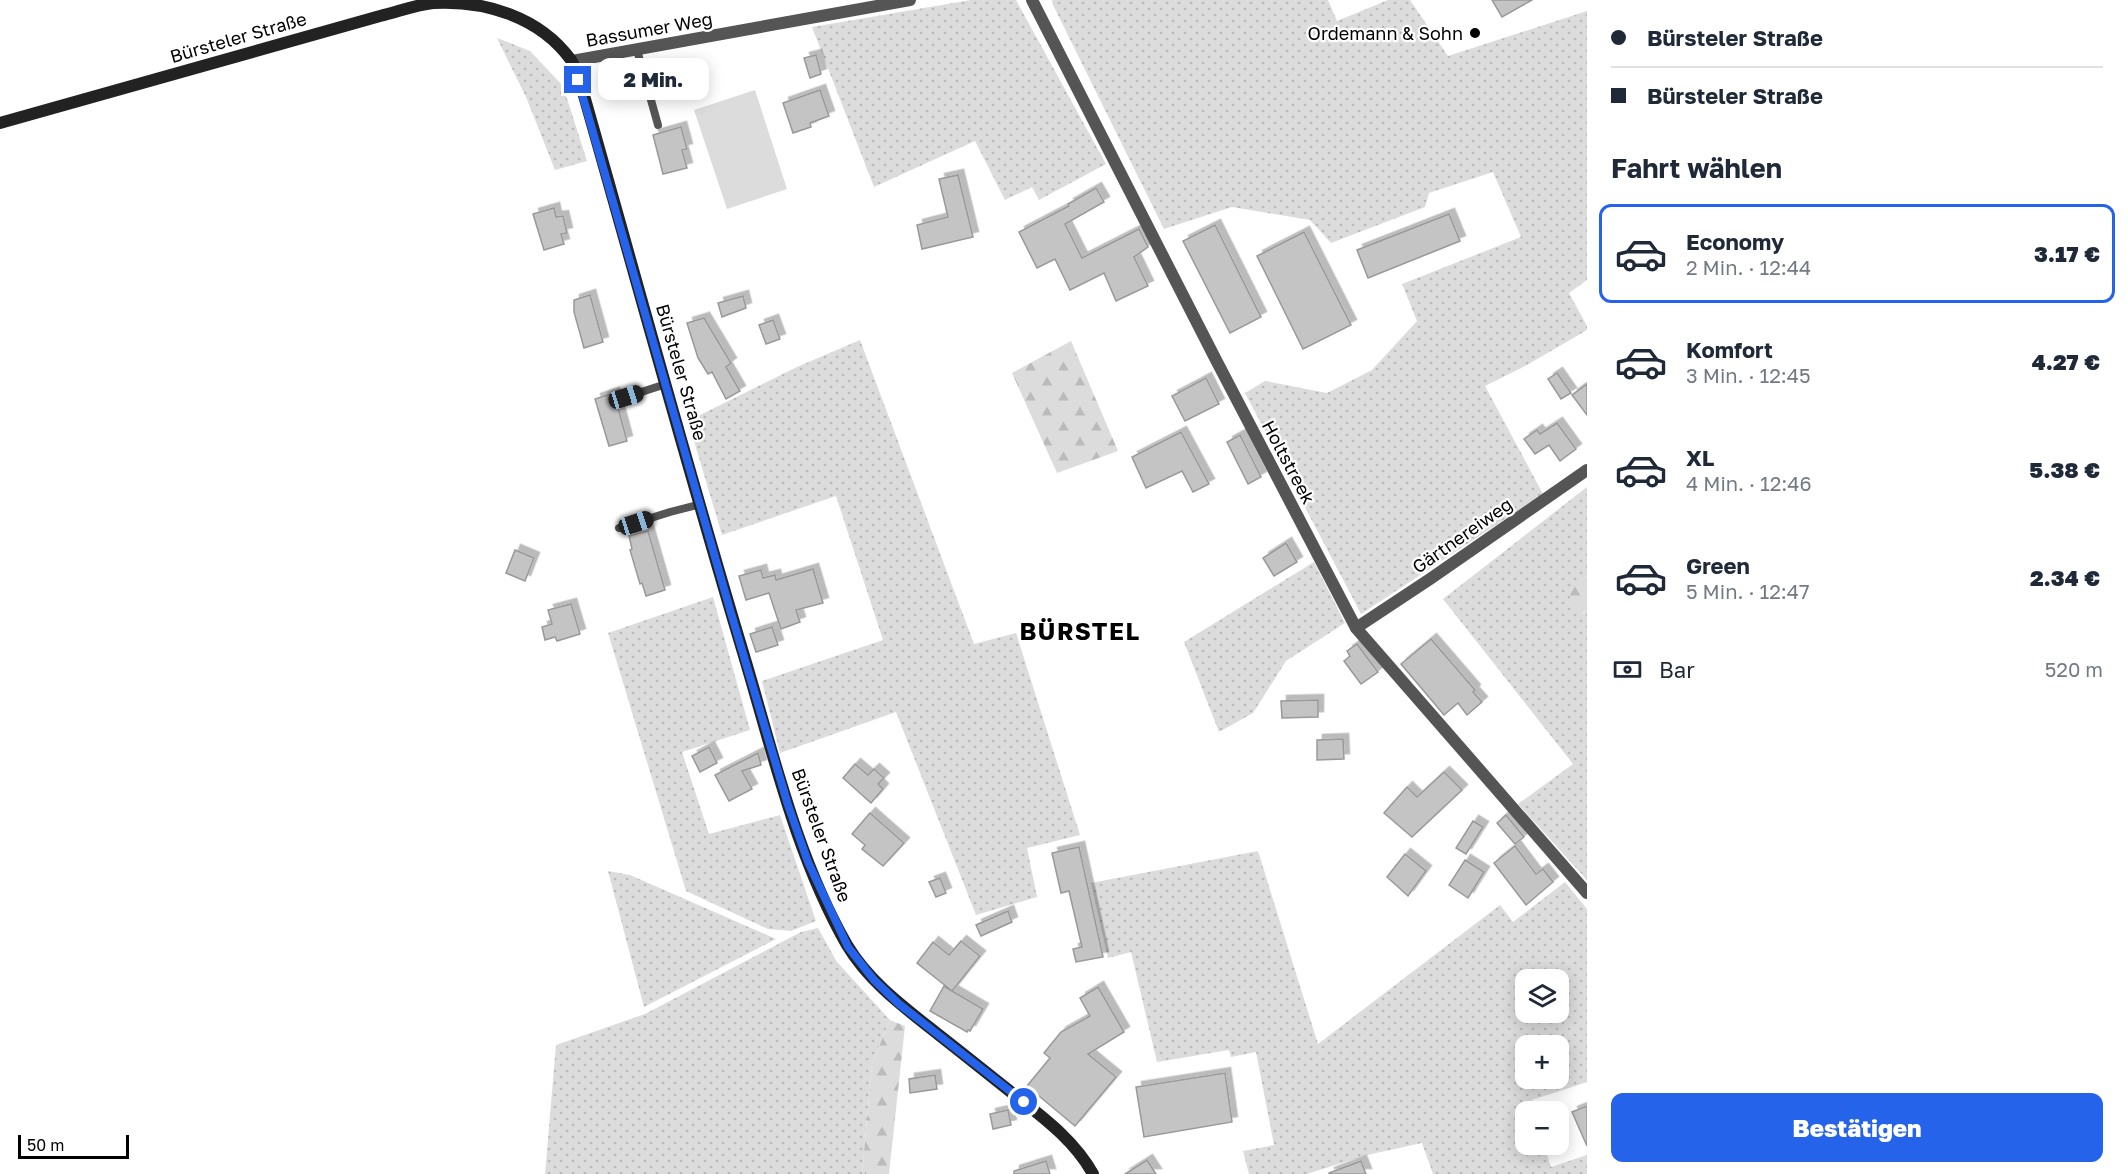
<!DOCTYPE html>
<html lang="de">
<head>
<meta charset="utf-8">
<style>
	:root { --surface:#fff; --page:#f6f6f7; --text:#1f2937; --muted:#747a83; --line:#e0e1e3; --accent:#2563eb }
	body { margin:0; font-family:"Golos Text",sans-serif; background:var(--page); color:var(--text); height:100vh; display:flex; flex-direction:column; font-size:22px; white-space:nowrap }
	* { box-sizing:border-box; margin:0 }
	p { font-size:20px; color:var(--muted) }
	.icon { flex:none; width:33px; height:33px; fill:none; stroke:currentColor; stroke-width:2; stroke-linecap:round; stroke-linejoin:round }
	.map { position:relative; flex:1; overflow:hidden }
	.details { display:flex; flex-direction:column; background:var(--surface); width:540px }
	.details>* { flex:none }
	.banner { display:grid; align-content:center; height:132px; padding:0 24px; background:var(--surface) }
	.buttons { position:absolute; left:1515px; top:969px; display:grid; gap:12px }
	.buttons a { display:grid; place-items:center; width:54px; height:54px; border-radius:12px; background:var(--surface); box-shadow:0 3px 15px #0003; font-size:30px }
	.scale { position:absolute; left:18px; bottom:15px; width:111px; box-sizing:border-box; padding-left:6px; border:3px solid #000; border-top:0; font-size:16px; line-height:21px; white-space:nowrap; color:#000; -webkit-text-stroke:4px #fff; paint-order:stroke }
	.end { position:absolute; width:27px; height:27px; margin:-14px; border:8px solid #2563eb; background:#fff; box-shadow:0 0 0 3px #fff }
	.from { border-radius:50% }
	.bubble { position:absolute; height:42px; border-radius:12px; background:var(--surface); box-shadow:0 3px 15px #0003; font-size:20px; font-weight:800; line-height:42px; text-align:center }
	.car { position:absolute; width:18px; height:36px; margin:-18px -9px; border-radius:8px; box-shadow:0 0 4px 2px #0007; background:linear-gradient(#222 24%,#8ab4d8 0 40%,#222 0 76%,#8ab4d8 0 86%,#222 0) }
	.banner b { display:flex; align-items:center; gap:21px; height:57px; font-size:22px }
	.banner b+b { border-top:2px solid var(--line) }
	.banner i { width:15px; height:15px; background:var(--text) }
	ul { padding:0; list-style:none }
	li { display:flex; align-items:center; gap:18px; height:99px; margin:0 12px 9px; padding:0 12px; border:3px solid transparent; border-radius:12px }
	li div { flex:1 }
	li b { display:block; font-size:22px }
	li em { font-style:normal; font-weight:800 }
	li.on { border-color:var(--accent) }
	li>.icon { width:54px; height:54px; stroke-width:1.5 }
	h2 { padding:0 24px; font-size:27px; line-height:72px }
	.pay { display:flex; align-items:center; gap:15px; height:66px; padding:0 24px; font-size:22px }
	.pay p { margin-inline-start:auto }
	.primary-button { display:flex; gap:12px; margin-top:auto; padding:12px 24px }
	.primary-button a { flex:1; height:69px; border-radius:12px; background:var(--accent); color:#fff; font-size:24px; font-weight:800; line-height:69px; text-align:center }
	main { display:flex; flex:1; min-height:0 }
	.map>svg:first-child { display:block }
	.grass { fill:url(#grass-dots); fill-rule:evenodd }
	.forest { fill:url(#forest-firs) }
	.pitch { fill:#dcdcdc }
	.building { fill:#c4c4c4; stroke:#999; stroke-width:1.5; filter:url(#shadow) }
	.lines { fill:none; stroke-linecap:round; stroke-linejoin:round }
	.lane { stroke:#555; stroke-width:8 }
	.street { stroke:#555; stroke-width:12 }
	.secondary { stroke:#222; stroke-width:12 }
	.route { stroke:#2563eb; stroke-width:8 }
	.poi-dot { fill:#000; stroke:#fff; stroke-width:2 }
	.labels { text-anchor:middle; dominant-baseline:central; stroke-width:4.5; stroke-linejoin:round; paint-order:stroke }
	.street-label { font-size:18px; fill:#000; stroke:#fff }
	.poi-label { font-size:18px; fill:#000; stroke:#fff; text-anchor:end }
	.district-label { font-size:24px; font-weight:bold; letter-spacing:1.5px; fill:#000; stroke:#fff }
</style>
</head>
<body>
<main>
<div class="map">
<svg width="1587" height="1174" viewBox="0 0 1587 1174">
	<defs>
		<pattern id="grass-dots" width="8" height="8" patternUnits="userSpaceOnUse" patternTransform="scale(1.5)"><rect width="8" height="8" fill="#dcdcdc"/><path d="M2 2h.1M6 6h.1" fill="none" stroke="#bbb" stroke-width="1.8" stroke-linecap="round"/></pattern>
		<pattern id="forest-firs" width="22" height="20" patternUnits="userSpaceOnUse" patternTransform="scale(1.5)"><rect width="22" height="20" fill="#dcdcdc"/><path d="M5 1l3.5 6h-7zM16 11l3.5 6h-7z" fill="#bbb"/></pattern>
		<filter id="shadow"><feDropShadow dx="5.5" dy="-5.5" stdDeviation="0" flood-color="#0004"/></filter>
	</defs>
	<rect width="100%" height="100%" fill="#fff"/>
	<g class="grass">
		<path d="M971 0H1016L1106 164 1039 200 1032 187 1005 200 975 141 874 187 812 27Z"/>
		<path d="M1052 0H1328L1337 21 1388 0H1410L1448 56 1587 11V280L1569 293 1587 326V330L1527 365 1485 386 1543 494 1361 614 1245 393 1265 381 1327 393 1372 370 1417 321 1402 284 1521 237 1493 172 1429 193 1425 207 1331 243 1310 220 1232 207 1164 229 1053 5Z"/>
		<path d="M497 38 530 51 563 86 587 161 555 170 526 97Z"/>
		<path d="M860 340 974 644 1016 633 1080 835 1027 848 1037 897 976 915 896 712 780 753 762 681 883 640 836 496 722 535 688 421 797 367Z"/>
		<path d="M1587 487V576L1567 591 1582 614 1587 610V880L1518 804 1573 764 1443 599Z"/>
		<path d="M1314 562 1345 623 1286 661 1253 713 1219 732 1184 642Z"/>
		<path d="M713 597 750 730 682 752 709 834 780 815 816 921 791 931 768 929 686 891 608 633Z"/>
		<path d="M1258 851 1318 1044 1500 905 1513 922 1565 882 1587 909V1082L1532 1100 1535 1111 1526 1112V1144L1544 1145 1551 1167 1587 1155V1174H1433L1422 1143 1367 1155 1307 1174H1249L1243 1151 1274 1145 1256 1052 1231 1057 1229 1050 1157 1062 1131 952 1108 958 1091 883ZM1526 980H1558V1012H1526ZM1526 1046H1558V1078H1526Z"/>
		<path d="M608 871 630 875 776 939 644 1007Z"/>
		<path d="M818 928 837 962 890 1020 872 1063 862 1174H545L556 1045 645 1014 801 932Z"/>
	</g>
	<g class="forest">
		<path d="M1071 341 1118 451 1057 473 1012 373Z"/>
		<path d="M1587 576V610L1581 614 1566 591Z"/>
		<path d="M890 1020 905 1026 889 1174H862L872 1063Z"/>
	</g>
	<path class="pitch" d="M755 90 787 189 727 209 694 110Z"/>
	<g class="building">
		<path d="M1492 0H1532L1502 17Z"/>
		<path d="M816 55 821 74 810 78 804 58Z"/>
		<path d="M820 90 829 116 810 123 811 127 793 133 783 103Z"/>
		<path d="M681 127 687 149 682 150 687 168 663 174 653 135Z"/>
		<path d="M958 175 973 237 922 249 917 225 948 217 939 179Z"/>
		<path d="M1096 188 1104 202 1065 224 1082 258 1139 229 1148 247 1134 257 1148 286 1116 301 1104 273 1070 290 1055 259 1037 268 1019 232 1069 206 1068 204Z"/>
		<path d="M554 208 556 217 563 216 567 233 561 234 564 244 544 250 533 214Z"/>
		<path d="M1449 214 1460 241 1368 278 1357 250Z"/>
		<path d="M1215 225 1261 317 1230 333 1183 241Z"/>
		<path d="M1304 232 1351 325 1303 349 1257 256Z"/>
		<path d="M590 295 603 342 584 348 574 312V300Z"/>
		<path d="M743 296 746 308 722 317 718 303Z"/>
		<path d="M704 318 731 363 726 367 740 391 726 399 712 372 708 374 698 358 687 323Z"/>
		<path d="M773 320 780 339 766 344 759 325Z"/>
		<path d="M1557 373 1571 393 1561 399 1548 379Z"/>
		<path d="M1206 378 1219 404 1185 421 1172 396Z"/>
		<path d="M1587 384V415L1572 395Z"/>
		<path d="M614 393 627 441 609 446 595 399Z"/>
		<path d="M1557 423 1576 449 1560 461 1549 445 1535 454 1524 439 1537 430 1540 434Z"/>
		<path d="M1181 432 1209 484 1193 492 1182 471 1146 488 1132 457Z"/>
		<path d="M1240 435 1261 477 1248 484 1227 442Z"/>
		<path d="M648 531 665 590 646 596 642 583 640 584 630 550 632 549 629 536Z"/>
		<path d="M1286 543 1297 562 1274 576 1263 558Z"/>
		<path d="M515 550 534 558 525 581 506 573Z"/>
		<path d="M813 569 823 603 796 610 800 622 781 629 769 593 746 600 739 576 761 570 763 578 775 575 776 580Z"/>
		<path d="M571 604 580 634 557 641 555 637 545 640 542 627 552 624 548 610Z"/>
		<path d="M772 627 778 645 756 652 750 634Z"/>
		<path d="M1431 639 1475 690 1473 692 1482 702 1467 715 1458 703 1444 715 1401 664Z"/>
		<path d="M1357 644 1378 672 1361 684 1344 661 1350 656 1347 651Z"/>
		<path d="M1318 700V717L1282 718 1281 701Z"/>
		<path d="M1343 739 1344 759 1317 760V740Z"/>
		<path d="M709 747 717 763 700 772 692 756Z"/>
		<path d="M758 753 761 765 742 771 752 789 729 801 715 775Z"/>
		<path d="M855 764 868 775 874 769 884 778 878 784 883 789 871 803 843 778Z"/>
		<path d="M1444 772 1462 790 1412 837 1384 813 1407 787 1417 797Z"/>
		<path d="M870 813 904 843 883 866 862 849 865 845 852 834Z"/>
		<path d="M1506 815 1524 837 1515 844 1497 823Z"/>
		<path d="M1473 821 1483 827 1466 854 1456 848Z"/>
		<path d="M1515 846 1536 874 1543 869 1553 882 1526 905 1494 863Z"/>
		<path d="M1079 847 1103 957 1076 962 1073 949 1082 947 1069 891 1061 893 1052 853Z"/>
		<path d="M1405 854 1426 871 1408 896 1387 877Z"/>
		<path d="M1465 860 1484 872 1468 898 1449 885Z"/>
		<path d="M940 878 946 893 936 897 929 882Z"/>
		<path d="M1008 911 1012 922 981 936 976 925Z"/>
		<path d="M961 941 980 956 952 991 983 1009 970 1031 968 1030 967 1032 930 1011 944 986 952 991 917 963 933 942 949 955Z"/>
		<path d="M1098 987 1124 1032 1088 1054 1116 1077 1075 1126 1027 1086 1050 1058 1044 1053 1061 1032 1090 1016 1080 998Z"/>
		<path d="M1225 1073 1232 1122 1144 1137 1136 1087Z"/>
		<path d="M935 1075 937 1089 910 1093 909 1079Z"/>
		<path d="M1587 1106V1146L1572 1112Z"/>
		<path d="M1008 1110 1011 1125 993 1129 990 1114Z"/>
		<path d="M1147 1160 1156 1174H1125Z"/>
		<path d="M1046 1161 1050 1174H1014V1171Z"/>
		<path d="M1361 1161 1366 1174H1329V1173Z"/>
	</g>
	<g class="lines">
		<g class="lane">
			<path d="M637 50 658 125"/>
			<path d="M626 397 666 384"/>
			<path d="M619 528 670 512 701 504"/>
		</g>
		<g class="street">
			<path d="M1032 0 1215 358 1356 628 1587 893"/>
			<path d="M572 61 910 0"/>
			<path d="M1356 628 1430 579 1587 470"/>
		</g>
		<path class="secondary" d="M0 123 380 16C397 12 415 5 433 3 485 0 540 17 571 60 578 70 581 87 585 99 637 282 687 466 742 649 772 748 795 854 847 945 869 982 905 1008 939 1035 966 1056 993 1078 1021 1100 1048 1121 1076 1143 1093 1174"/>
	</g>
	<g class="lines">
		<path class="route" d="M578 80 731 613 788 805 808 862 848 947 874 980 899 1004 1024 1102"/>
	</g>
	<circle class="poi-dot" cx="1475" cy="33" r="6"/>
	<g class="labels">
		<g class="street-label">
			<text transform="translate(649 29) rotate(-10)">Bassumer Weg</text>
			<text transform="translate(238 37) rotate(-16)">Bürsteler Straße</text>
			<text transform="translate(682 372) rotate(74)">Bürsteler Straße</text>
			<text transform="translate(1289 462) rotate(62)">Holtstreek</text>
			<text transform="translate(1462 535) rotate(-35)">Gärtnereiweg</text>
			<text transform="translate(822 835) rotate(70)">Bürsteler Straße</text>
		</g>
		<g class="poi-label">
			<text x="1463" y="33">Ordemann &amp; Sohn</text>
		</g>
		<g class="district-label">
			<text x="1080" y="630">BÜRSTEL</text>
		</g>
	</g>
</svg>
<div class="buttons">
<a><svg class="icon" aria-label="layers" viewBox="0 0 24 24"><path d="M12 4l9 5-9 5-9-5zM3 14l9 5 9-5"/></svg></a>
<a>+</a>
<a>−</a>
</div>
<div class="scale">50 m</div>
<i class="end from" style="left:1024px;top:1102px"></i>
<i class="end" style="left:578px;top:80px"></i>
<div class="bubble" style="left:598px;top:58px;width:111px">2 Min.</div>
<i class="car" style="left:626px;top:397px;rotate:73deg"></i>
<i class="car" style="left:636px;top:523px;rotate:72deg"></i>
</div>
<section class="details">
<div class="banner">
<b><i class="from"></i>Bürsteler Straße</b>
<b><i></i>Bürsteler Straße</b>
</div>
<h2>Fahrt wählen</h2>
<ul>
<li class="on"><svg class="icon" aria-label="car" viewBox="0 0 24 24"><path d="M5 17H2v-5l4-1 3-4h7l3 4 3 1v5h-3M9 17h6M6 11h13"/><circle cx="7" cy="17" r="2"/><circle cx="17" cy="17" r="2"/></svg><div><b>Economy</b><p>2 Min. · 12:44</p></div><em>3.17 €</em></li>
<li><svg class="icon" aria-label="car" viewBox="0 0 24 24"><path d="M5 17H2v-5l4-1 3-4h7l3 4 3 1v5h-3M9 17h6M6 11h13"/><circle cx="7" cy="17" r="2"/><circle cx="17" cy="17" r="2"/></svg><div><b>Komfort</b><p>3 Min. · 12:45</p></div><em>4.27 €</em></li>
<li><svg class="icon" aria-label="car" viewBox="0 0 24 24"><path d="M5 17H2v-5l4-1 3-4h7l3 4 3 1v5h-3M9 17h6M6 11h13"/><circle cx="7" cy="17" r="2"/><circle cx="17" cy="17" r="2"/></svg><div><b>XL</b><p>4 Min. · 12:46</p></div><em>5.38 €</em></li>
<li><svg class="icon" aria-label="car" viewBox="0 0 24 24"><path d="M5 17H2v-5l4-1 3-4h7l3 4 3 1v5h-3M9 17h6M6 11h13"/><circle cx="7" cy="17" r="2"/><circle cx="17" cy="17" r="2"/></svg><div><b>Green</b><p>5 Min. · 12:47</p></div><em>2.34 €</em></li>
</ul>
<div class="pay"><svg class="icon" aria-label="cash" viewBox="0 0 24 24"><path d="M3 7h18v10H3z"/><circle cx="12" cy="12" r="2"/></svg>Bar<p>520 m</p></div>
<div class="primary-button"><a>Bestätigen</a></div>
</section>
</main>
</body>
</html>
